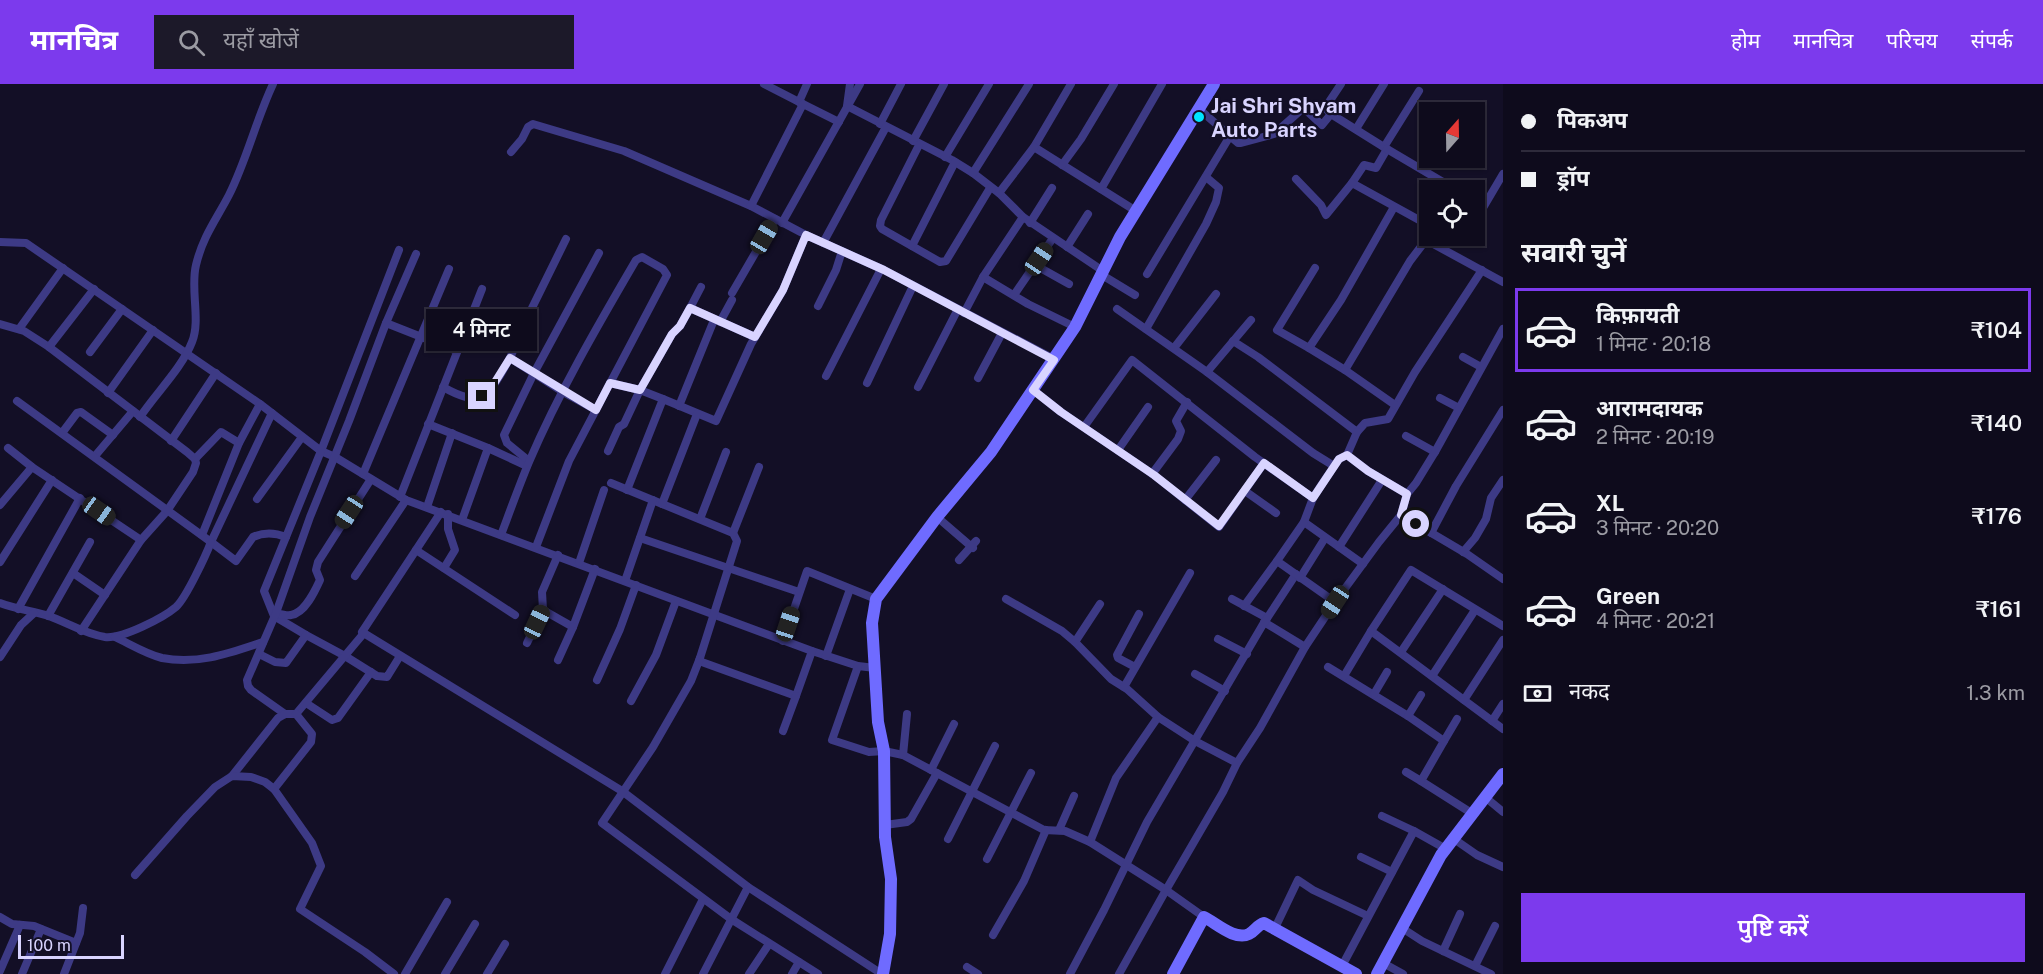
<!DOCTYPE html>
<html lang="hi">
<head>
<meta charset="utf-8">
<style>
	:root { --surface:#0e0b1c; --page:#1c1929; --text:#f1f3f6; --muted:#9b9ba3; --line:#2e2b3b; --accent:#7c3aed }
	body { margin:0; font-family:"Public Sans","Noto Sans Devanagari",sans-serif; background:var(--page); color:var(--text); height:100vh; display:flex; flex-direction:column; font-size:22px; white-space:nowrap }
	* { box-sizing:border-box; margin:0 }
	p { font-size:20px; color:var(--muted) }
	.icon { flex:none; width:33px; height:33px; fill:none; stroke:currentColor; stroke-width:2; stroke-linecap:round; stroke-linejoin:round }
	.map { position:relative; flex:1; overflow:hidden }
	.details { display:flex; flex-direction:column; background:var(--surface); width:540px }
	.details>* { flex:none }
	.guide { display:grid; align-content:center; height:132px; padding:0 18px; background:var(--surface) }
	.needle { width:39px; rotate:20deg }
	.tools { position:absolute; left:1419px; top:18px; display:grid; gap:12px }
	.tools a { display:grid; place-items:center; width:66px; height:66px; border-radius:0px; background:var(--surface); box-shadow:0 2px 4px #0004,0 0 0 2px var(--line); font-size:30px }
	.scale { position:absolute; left:18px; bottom:15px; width:106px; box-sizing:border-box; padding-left:6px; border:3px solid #d9d4ff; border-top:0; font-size:16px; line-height:21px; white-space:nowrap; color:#d9d4ff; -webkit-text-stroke:4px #130f26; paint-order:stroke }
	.end { position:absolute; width:27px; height:27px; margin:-14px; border:8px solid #d9d4ff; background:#111; box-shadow:0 0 0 3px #111 }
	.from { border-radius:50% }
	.bubble { position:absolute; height:42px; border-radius:0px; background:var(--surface); box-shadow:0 2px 4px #0004,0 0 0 2px var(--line); font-size:20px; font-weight:600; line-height:42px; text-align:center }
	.car { position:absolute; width:18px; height:36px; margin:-18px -9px; border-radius:8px; box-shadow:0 0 4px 2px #0007; background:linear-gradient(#222 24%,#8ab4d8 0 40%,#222 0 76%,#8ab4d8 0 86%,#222 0) }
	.guide b { display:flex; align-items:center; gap:21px; height:57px; font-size:22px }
	.guide b+b { border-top:2px solid var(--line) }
	.guide i { width:15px; height:15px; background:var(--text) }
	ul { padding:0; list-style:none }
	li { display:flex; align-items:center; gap:18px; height:84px; margin:0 12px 9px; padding:0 6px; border:3px solid transparent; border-radius:0px }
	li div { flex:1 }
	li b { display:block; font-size:22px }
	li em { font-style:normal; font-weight:600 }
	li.current { border-color:var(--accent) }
	li>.icon { width:54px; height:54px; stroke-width:1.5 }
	h2 { padding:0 18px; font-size:27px; line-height:72px }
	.pay { display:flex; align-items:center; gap:15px; height:66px; padding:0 18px; font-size:22px }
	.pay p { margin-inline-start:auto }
	.button { display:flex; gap:12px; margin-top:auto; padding:12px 18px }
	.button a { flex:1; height:69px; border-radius:0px; background:var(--accent); color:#fff; font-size:24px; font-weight:600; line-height:69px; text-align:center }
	header { display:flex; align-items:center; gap:36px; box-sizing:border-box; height:84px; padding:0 30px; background:var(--accent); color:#fff }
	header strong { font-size:28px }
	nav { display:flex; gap:33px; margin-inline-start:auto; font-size:21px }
	.search { width:420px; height:54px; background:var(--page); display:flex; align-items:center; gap:15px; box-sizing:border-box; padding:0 21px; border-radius:0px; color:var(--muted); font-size:22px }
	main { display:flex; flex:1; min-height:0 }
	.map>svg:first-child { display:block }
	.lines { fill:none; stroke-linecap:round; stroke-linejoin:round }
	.street { stroke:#3d3a85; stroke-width:8 }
	.secondary { stroke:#6f6bff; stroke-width:12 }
	.route { stroke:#d9d4ff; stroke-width:8 }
	.poi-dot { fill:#00e5ff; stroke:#130f26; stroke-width:2 }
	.labels { text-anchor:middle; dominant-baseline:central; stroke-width:4.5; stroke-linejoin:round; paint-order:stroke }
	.poi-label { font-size:21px; font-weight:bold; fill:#d9d4ff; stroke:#130f26; text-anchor:start }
</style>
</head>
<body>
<header>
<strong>मानचित्र</strong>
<div class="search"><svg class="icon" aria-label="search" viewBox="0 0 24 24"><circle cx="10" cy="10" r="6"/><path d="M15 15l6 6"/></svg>यहाँ खोजें</div>
<nav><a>होम</a><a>मानचित्र</a><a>परिचय</a><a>संपर्क</a></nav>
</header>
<main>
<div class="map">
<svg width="1503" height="890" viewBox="0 0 1503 890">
	<rect width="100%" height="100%" fill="#130f26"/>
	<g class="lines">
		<g class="street">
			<path d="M764 0 803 20"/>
			<path d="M850 0 847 22 952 76 973 89 999 109 1023 133 1103 187"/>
			<path d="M1071 0 1034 63 1136 127"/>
			<path d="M799 18 807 0"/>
			<path d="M1199 25 1238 59H1241L1274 50 1301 26 1307 27 1322 41 1331 30 1387 65 1376 84 1364 81 1352 99 1430 142"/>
			<path d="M1331 30 1325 24 1341 0"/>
			<path d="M880 40 901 0"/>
			<path d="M1356 45 1384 0"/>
			<path d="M913 57 944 0"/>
			<path d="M919 61 881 136 880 142 882 145 940 178 946 177 990 104"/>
			<path d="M1384 63 1419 7"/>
			<path d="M1387 65 1453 104 1452 106"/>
			<path d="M511 68 522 55 528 43 533 40 624 67 751 122 806 151 884 186 1054 275"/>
			<path d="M945 73 989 0"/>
			<path d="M1062 81 1081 55 1114 0"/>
			<path d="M973 89 1029 0"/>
			<path d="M1296 95 1321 121 1326 131 1352 99"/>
			<path d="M1101 105 1162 0"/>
			<path d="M999 109 1034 63"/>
			<path d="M751 122 803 20 839 38"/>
			<path d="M1480 129 1503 90"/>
			<path d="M782 139 860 0"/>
			<path d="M1030 139 1052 104"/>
			<path d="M1430 148 1426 156 1503 198"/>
			<path d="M0 158 26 159 260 320 321 367 335 373 406 416 812 567 858 582 875 584"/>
			<path d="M823 159 886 43"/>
			<path d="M912 162 955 78"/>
			<path d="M1067 163 1088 130"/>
			<path d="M399 166 321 367 264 507 274 532 306 551 345 572 377 592 387 593 400 572"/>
			<path d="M1035 181 1069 200"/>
			<path d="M1315 184 1277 246 1309 264 1341 216 1394 123"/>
			<path d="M1147 190 1230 52"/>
			<path d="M1102 191 1135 211"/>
			<path d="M983 193 1028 220 1075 243"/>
			<path d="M732 209 775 135"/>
			<path d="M1014 211 1053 154"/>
			<path d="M818 222 836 186 842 167"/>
			<path d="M690 224 701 203"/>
			<path d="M1117 225 1207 288 1313 369 1334 382"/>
			<path d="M964 229 983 193 1023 133"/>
			<path d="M720 238 732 216"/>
			<path d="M386 239 457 267"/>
			<path d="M0 240 24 247 49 263 187 368 195 375 196 379 193 388 167 427 141 456 81 547"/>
			<path d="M19 245 63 184"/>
			<path d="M1146 245 1206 140 1216 118 1219 104 1206 93"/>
			<path d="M1233 257 1258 273 1357 348 1365 339 1388 335 1415 288 1482 186"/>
			<path d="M49 263 94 205"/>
			<path d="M1174 264 1216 210"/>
			<path d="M1309 264 1345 286 1410 177 1426 156"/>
			<path d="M90 268 122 225"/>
			<path d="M1463 273 1481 283"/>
			<path d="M510 274 532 224 566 155"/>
			<path d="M1345 286 1395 321"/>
			<path d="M1207 288 1251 236"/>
			<path d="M826 292 881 185"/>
			<path d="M978 294 1002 249"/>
			<path d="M610 299 640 306 663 315"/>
			<path d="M867 299 913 202"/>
			<path d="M443 303C450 307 458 311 466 313 489 320 500 290 510 274L563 308 596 326"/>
			<path d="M918 303 958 225"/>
			<path d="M1033 306 1061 328 1154 391 1219 443 1264 379"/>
			<path d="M108 309 153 246"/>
			<path d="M1440 314 1459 324"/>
			<path d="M679 322 714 236"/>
			<path d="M272 329 211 458 236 477 253 453C264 448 276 449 286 453"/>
			<path d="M140 333C156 309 182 284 192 258 201 236 190 205 196 181 203 152 216 136 229 111 247 75 256 36 273 0"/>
			<path d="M428 340 488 364 527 382"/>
			<path d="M1084 343 1132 276 1255 373 1313 414"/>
			<path d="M1357 348 1347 371 1368 387 1407 410 1401 431 1467 470 1503 495"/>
			<path d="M62 349 77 329 81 328 113 351"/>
			<path d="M1406 352 1435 368"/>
			<path d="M171 357 216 289"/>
			<path d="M8 364 32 383 141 456"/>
			<path d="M1118 366 1148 323"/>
			<path d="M608 367 619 343 624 340 640 306 672 250 680 242 690 224 755 253"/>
			<path d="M95 372 133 327"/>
			<path d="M195 375 221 348 239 359"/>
			<path d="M529 377 507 359 504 351 534 289 599 169"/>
			<path d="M363 390 449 185"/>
			<path d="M1152 390 1178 355 1181 347 1176 337 1187 318"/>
			<path d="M611 399 733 449 737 457 699 577 796 612 812 567"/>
			<path d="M627 406 663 315 716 337 751 260 783 206 806 151"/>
			<path d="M1245 407 1276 429"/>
			<path d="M1407 410 1416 399 1435 368 1503 245"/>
			<path d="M400 413 482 205"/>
			<path d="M257 415 302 353"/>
			<path d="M1185 416 1216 376"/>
			<path d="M662 420 697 330"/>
			<path d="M0 421 32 383"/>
			<path d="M427 423 452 349"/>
			<path d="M441 428 362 548 622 707 748 803 882 890"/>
			<path d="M937 433 973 464"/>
			<path d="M700 435 726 368"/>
			<path d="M462 436 488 364"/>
			<path d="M1304 438 1363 480"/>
			<path d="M733 449 759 383"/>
			<path d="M1431 449 1456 402 1503 326"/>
			<path d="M202 451 239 359 260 320"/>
			<path d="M501 451C510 427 519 402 529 378 559 308 598 241 636 176L642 173 663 185 667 191 569 377 536 463"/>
			<path d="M640 454 799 508"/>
			<path d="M1339 463 1382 396"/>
			<path d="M416 466 515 531"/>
			<path d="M1463 468 1475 454 1486 435 1491 414 1503 396"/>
			<path d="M558 471 542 508 543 526 573 543 595 485"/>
			<path d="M959 476 976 457"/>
			<path d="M0 478 52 396"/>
			<path d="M579 479 604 406"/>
			<path d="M444 484 455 466 448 445V430"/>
			<path d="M73 489 105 511"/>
			<path d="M355 492 406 416"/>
			<path d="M1300 494 1325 454"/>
			<path d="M625 497 653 416"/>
			<path d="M1006 515 1062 547 1075 558 1111 595 1127 605 1158 633 1116 694 1090 758"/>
			<path d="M1232 515 1267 534"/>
			<path d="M1335 518 1379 458 1401 431"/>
			<path d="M0 519C16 525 33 527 49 532 68 539 85 550 105 553 122 555 163 534 176 523 186 514 206 471 211 458L17 317"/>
			<path d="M1244 522 1277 477"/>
			<path d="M18 525 80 414"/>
			<path d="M276 529C280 530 287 532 291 531 305 529 315 507 320 496L316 486 318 478 371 395"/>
			<path d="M48 532 90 458"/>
			<path d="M1264 538 1305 563"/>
			<path d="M1503 542 1411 486 1371 547 1503 645"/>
			<path d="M115 553C130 560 146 570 162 574 198 581 230 569 263 558"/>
			<path d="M1218 555 1247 570"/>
			<path d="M783 557 807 487 876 515"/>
			<path d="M1075 558 1100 520"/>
			<path d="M527 559 543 526"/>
			<path d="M1401 568 1443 505"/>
			<path d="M259 570 275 578 286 579 306 551"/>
			<path d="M826 572 850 505"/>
			<path d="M0 573 21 541 34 529"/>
			<path d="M700 574 691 597 653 663 602 739 731 835 818 890"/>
			<path d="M558 576 573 543"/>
			<path d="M858 582 832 656 869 668 884 667 903 671 1044 746 1065 747 1090 758 1166 806 1204 833"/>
			<path d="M1135 583 1118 574 1117 571 1139 530"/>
			<path d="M1328 583 1408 632 1444 657 1421 697 1473 730"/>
			<path d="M1195 590 1225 607"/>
			<path d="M1344 592 1371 547"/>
			<path d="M1432 592 1475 526"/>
			<path d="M597 596 620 545 636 501"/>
			<path d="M1124 603 1190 489"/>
			<path d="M1374 610 1387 588"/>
			<path d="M1464 616 1503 556"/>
			<path d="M631 617 656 571 676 517"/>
			<path d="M306 619 332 636 338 634 371 588"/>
			<path d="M285 630 251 606 248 602 247 596 276 529 310 433 349 337 386 239 416 170"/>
			<path d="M1408 632 1421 611"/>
			<path d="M1158 633 1195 657 1237 679"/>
			<path d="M1492 637 1503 620"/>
			<path d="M783 647 796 612"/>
			<path d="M1444 657 1457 635"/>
			<path d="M903 671 907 630"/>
			<path d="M931 686 954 640"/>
			<path d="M1406 688 1421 697"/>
			<path d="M232 692 278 634 285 630H296L364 549"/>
			<path d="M274 705 311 658 312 650 296 630"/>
			<path d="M1485 713 1503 728"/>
			<path d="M1382 732 1414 747"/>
			<path d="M885 741 907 738 911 735 937 689"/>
			<path d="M1059 746 1074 712"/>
			<path d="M948 755 995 662"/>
			<path d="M1454 755 1477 771 1503 783"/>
			<path d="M1361 773 1392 788"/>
			<path d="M987 775 1031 689"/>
			<path d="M135 791 187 732 215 703 232 692 251 693 265 698 274 705 312 759 321 782 300 825 365 868 394 890"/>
			<path d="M0 833 12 840 34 842 76 859"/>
			<path d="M1275 844 1298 796 1313 806 1368 832"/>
			<path d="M1402 844 1422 857 1491 890"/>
			<path d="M993 851 1024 797 1046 746"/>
			<path d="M1443 867 1460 830"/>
			<path d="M1383 879 1403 890"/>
			<path d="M1342 882 1414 747 1446 765"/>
			<path d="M1475 882 1495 842"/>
			<path d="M967 883 978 890"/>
			<path d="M0 887 20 841"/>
			<path d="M22 890 41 845"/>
			<path d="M64 890 80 849 83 824"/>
			<path d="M405 890 447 818"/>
			<path d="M445 890 475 840"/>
			<path d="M487 890 505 860"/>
			<path d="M665 890 703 815"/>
			<path d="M703 890 748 803"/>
			<path d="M749 890 769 860"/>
			<path d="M792 890 799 878"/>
			<path d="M1070 890 1104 826 1147 738 1262 542 1296 490"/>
			<path d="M1119 890 1166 806 1223 708 1237 679 1260 644 1305 563 1335 518 1277 477 1304 438 1313 414 1322 400 1339 375 1347 371"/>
		</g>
		<g class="secondary">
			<path d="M883 890 890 850 891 795 885 753 884 667 878 638 872 539 876 515 937 433 991 368 1075 243 1120 153 1214 0"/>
			<path d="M1173 890 1204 833C1216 839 1235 857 1249 850 1255 847 1257 841 1264 839L1356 890"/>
			<path d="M1377 890 1441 771 1503 690"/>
		</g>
	</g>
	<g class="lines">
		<path class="route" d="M482 312 490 306 510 274 596 326 610 299 640 306 672 250 680 242 690 224 755 253 783 206 806 151 884 186 1054 276 1033 306 1061 328 1154 391 1219 442 1264 379 1313 414 1339 375 1347 371 1368 387 1407 410 1401 431 1416 440"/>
	</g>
	<circle class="poi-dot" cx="1199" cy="33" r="6"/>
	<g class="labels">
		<g class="poi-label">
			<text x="1211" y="21">Jai Shri Shyam<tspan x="1211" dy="24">Auto Parts</tspan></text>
		</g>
	</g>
</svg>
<div class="tools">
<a><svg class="needle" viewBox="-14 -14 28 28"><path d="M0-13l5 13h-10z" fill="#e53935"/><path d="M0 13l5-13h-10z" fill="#9b9ba3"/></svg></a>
<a><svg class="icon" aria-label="locate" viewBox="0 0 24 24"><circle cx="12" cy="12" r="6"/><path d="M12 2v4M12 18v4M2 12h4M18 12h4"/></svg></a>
</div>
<div class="scale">100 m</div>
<i class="end from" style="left:1416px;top:440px"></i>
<i class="end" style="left:482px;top:312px"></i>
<div class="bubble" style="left:426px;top:225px;width:111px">4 मिनट</div>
<i class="car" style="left:764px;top:153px;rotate:30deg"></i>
<i class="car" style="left:1039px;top:175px;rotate:34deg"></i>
<i class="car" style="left:99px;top:427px;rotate:125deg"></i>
<i class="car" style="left:349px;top:428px;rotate:213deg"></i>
<i class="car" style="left:1335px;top:518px;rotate:213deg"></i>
<i class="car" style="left:537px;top:538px;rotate:25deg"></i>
<i class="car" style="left:788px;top:540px;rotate:18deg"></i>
</div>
<section class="details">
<div class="guide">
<b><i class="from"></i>पिकअप</b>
<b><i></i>ड्रॉप</b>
</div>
<h2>सवारी चुनें</h2>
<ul>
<li class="current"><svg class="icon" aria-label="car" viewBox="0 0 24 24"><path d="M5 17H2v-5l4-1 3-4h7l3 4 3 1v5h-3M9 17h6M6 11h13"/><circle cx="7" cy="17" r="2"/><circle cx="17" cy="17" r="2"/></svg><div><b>किफ़ायती</b><p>1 मिनट · 20:18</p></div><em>₹104</em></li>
<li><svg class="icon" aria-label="car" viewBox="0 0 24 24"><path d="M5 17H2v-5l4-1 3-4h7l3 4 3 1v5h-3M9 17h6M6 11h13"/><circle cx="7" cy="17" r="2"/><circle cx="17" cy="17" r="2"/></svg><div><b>आरामदायक</b><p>2 मिनट · 20:19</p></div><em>₹140</em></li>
<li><svg class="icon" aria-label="car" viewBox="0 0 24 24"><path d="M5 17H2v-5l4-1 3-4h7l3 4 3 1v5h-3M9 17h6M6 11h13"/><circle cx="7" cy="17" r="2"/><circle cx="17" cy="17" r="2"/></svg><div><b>XL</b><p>3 मिनट · 20:20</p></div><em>₹176</em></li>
<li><svg class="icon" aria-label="car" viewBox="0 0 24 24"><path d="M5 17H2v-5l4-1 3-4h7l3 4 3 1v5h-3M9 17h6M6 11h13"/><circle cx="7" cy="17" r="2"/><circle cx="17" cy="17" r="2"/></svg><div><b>Green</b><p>4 मिनट · 20:21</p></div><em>₹161</em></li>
</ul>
<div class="pay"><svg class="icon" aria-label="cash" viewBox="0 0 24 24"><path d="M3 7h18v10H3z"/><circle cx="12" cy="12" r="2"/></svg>नकद<p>1.3 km</p></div>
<div class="button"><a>पुष्टि करें</a></div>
</section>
</main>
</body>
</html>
